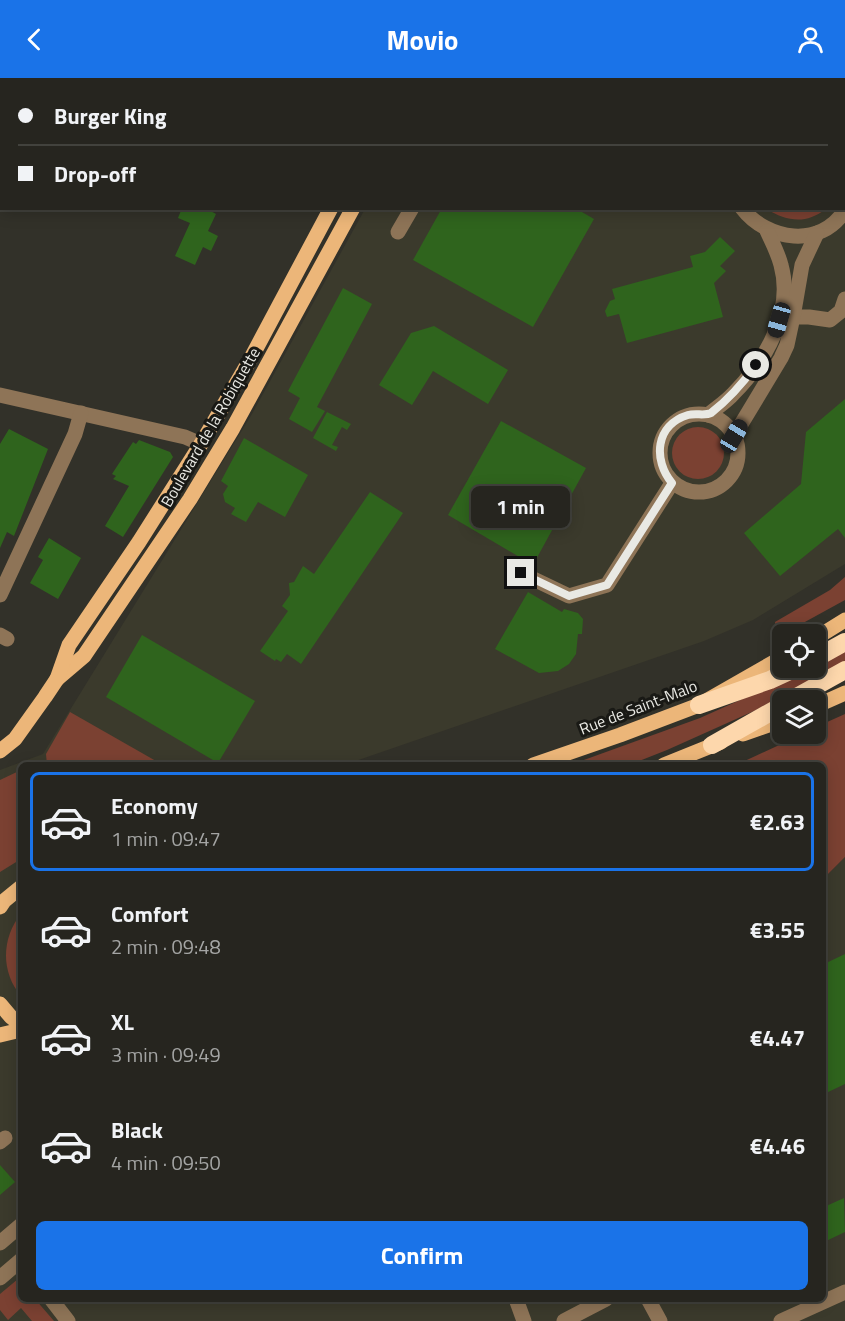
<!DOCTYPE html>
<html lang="en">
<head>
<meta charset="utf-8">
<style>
	:root { --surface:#26251f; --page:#32312c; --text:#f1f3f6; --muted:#a4a5a4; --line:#42423d; --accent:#1a73e8 }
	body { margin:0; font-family:"Titillium Web",sans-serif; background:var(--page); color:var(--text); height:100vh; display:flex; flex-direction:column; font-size:22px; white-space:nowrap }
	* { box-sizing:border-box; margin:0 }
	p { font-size:20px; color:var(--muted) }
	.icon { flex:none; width:33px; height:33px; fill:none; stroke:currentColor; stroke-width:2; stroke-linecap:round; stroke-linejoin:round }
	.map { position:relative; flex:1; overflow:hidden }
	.drawer { position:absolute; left:18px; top:684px; width:808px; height:540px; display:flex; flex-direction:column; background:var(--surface); border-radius:9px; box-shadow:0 3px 15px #0003,0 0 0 2px var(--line) }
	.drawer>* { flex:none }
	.top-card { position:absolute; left:0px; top:0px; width:846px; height:132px; box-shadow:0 3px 15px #0003,0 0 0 2px var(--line); display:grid; align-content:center; height:132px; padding:0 18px; background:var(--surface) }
	.fabs { position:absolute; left:772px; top:546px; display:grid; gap:12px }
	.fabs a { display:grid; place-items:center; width:54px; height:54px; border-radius:9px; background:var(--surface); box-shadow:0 3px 15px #0003,0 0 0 2px var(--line); font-size:30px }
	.end { position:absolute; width:27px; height:27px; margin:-14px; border:8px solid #e9e9e4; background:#111; box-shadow:0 0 0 3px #111 }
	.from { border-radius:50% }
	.bubble { position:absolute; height:42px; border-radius:9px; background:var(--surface); box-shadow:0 3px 15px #0003,0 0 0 2px var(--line); font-size:20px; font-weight:700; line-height:42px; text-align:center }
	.car { position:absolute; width:18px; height:36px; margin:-18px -9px; border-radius:8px; box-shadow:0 0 4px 2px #0007; background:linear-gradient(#222 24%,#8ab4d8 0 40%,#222 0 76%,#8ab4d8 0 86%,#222 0) }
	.top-card b { display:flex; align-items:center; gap:21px; height:57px; font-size:22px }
	.top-card b+b { border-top:2px solid var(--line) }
	.top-card i { width:15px; height:15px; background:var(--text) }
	ul { padding:10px 0 0; list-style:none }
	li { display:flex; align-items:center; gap:18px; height:99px; margin:0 12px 9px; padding:0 6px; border:3px solid transparent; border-radius:9px }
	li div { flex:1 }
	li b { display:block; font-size:22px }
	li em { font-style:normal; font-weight:700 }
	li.selected { border-color:var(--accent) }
	li>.icon { width:54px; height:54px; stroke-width:1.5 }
	.button { display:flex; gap:12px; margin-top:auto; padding:12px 18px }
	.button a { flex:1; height:69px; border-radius:9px; background:var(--accent); color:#fff; font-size:24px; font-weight:700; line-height:69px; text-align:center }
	header { display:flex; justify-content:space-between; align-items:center; height:78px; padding:0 18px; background:var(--accent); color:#fff; font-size:27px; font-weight:700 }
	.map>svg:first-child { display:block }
	.built { fill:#3b3a2c }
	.green { fill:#7b4132 }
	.building { fill:#2f641d }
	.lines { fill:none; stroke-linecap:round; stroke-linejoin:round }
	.minor { stroke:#8e7457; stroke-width:15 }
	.major { stroke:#ecb679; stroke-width:15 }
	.highway { stroke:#fdd7ac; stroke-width:18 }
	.route { stroke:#e9e9e4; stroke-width:8 }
	.labels { text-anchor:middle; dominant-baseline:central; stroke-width:6; stroke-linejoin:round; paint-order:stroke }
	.street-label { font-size:16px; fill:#e9e9e4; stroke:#191915 }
</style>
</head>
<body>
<header><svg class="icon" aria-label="back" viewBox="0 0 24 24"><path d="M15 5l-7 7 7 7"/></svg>Movio<svg class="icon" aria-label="person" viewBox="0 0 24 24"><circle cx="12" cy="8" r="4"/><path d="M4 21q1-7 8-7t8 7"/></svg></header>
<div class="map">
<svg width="845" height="1243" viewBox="0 0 845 1243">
	<rect width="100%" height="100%" fill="#323129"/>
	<path class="built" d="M432 0H845V486L753 542 704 563 344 687H21V1221H824V800L845 779V1243H0V692L43 676 252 336 365 131 844 130V2L432 1Z"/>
	<g class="green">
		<path d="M766 131H826C805 147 787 143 766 131Z"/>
		<circle cx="698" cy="375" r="26"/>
		<path d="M845 499V522L783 556 778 561 775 544 830 512Z"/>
		<path d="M845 571V585L754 633 667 672 629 687H570L700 640 811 590H816V587Z"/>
		<path d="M70 634 163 687H47L46 676Z"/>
		<path d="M845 636V779L824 800V687H736L803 656H816V649Z"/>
		<path d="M21 692V781L0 794V702Z"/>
		<path d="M21 836V918C1 895 1 860 21 836Z"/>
		<path d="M18 1201 21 1204V1221H35L54 1243H32L21 1230 8 1242 0 1232V1216Z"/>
	</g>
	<g class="building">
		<path d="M182 130H205L216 136 208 153 218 158 211 173 203 169 195 187 175 178 190 145 178 140Z"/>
		<path d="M442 130H575L594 141 533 249 413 182Z"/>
		<path d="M720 159 735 173 720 188 726 193 714 205 723 239 627 265 619 236 607 239 605 233 610 223 615 221 612 211 693 189 690 178 705 174Z"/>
		<path d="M343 210 372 226 317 329 325 333 312 354 289 341 300 320 288 313Z"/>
		<path d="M434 248 508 292 488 326 433 293 412 327 379 307 411 255Z"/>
		<path d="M845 321V460L838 451 780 498 744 455 801 406 806 354Z"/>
		<path d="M327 334 351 346 347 352 342 349 332 367 338 369 336 373 313 360Z"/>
		<path d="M501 343 586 390 533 487 448 437Z"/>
		<path d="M9 351 48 371 14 458 7 454 0 470V366Z"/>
		<path d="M244 360 308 397 285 439 258 424 246 444 231 436 235 430 225 424 223 416 228 408 221 403Z"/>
		<path d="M139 362 170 374 173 379 123 459 105 448 129 408 113 401 116 398 112 396 133 364 136 366Z"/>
		<path d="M370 414 403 435 301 586 287 576 281 584 276 581 275 583 260 573 288 533 282 528 290 517 289 505 294 504 303 488 314 496Z"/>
		<path d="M49 460 81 480 58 521 30 505 43 482 38 479Z"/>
		<path d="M528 514 562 534 564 531 578 535 583 541 582 556H578L576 576 569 586 558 593 539 595 495 571Z"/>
		<path d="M142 557 255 623 218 685 106 619Z"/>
		<path d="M845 876V1006L824 1016V886Z"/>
		<path d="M0 1087 15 1104 0 1117Z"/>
		<path d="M844 1120 845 1154 824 1164V1129Z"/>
	</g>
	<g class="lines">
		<g class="minor">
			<path d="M474 0 479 2"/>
			<path d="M525 0 528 2"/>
			<path d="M841 0 842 2"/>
			<path d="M790 2V0"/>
			<path d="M844 59 845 60"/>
			<path d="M742 130C767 163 821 171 845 132"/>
			<path d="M398 154 412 130"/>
			<path d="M793 239H809L830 242 841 233 845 221"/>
			<path d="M0 317 185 359 201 366"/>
			<circle cx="699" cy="375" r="39"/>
			<path d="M708 337C716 330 726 324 733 316 765 284 794 234 781 187 778 175 772 164 767 153"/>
			<path d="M734 358 781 280 787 267 793 239 802 187 817 155"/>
			<path d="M521 495 569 518 607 507 672 405"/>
			<path d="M0 517 75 356 81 335"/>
			<path d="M0 557 7 561"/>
			<path d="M0 1064 5 1060"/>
			<path d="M0 1165 21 1147"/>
			<path d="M0 1200 21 1182"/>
			<path d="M51 1221 68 1243"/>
			<path d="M516 1221 524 1243"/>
			<path d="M648 1221 660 1243"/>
			<path d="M564 1243 606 1221"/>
			<path d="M781 1243 845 1214"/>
		</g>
		<g class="major">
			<path d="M390 2 391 0"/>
			<path d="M418 2 419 0"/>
			<path d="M816 560 845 542"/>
			<path d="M57 601 84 578 190 421 233 350 353 130"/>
			<path d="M816 628 845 615"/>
			<path d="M743 656 783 642"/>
			<path d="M0 673 15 661 45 619 57 601 69 567 139 464 201 366 250 282 331 130"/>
			<path d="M533 687 620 657 699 627 783 579"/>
			<path d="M664 687 721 664"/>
			<path d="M0 829 4 823 21 809"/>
			<path d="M0 926 11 939 21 947"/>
			<path d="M0 957 21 952"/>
		</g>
		<g class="highway">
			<path d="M816 580 845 564"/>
			<path d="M791 622 845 592"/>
			<path d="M699 627 770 602 796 590"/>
			<path d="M712 667 783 627"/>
		</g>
	</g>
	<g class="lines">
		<path class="route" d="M521 495 569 518 607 507 672 405C653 382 655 347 688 337 695 335 706 338 711 335 729 321 743 305 756 287"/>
	</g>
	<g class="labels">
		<g class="street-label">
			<text transform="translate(210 349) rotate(-60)">Boulevard de la Robiquette</text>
			<text transform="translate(638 629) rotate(-21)">Rue de Saint-Malo</text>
		</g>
	</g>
</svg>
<div class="fabs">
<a><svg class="icon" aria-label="locate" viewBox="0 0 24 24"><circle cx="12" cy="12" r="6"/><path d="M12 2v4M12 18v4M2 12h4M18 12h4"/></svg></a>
<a><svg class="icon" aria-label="layers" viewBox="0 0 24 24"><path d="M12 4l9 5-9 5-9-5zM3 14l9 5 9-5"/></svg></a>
</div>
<i class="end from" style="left:756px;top:287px"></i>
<i class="end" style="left:521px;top:495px"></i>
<div class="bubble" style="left:471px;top:408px;width:99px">1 min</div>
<i class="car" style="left:779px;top:242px;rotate:196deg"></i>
<i class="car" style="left:734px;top:358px;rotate:31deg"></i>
<div class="top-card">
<b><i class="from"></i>Burger King</b>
<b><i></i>Drop-off</b>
</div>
<section class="drawer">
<ul>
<li class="selected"><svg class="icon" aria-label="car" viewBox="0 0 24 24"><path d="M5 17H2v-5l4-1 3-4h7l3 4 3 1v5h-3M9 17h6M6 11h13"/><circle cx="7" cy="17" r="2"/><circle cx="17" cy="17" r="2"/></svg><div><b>Economy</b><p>1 min · 09:47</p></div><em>€2.63</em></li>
<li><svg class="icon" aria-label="car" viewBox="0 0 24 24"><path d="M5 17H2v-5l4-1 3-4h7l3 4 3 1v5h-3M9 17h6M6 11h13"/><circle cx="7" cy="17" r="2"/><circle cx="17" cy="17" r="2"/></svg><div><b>Comfort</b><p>2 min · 09:48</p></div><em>€3.55</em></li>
<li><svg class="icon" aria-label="car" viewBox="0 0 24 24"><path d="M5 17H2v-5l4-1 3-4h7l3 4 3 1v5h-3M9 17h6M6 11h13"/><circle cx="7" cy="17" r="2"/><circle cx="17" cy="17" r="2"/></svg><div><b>XL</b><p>3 min · 09:49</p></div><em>€4.47</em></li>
<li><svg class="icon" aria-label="car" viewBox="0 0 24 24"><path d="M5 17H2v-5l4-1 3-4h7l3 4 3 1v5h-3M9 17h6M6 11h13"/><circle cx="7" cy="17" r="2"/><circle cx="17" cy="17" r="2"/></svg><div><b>Black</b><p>4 min · 09:50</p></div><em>€4.46</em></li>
</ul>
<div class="button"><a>Confirm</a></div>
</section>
</div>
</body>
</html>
